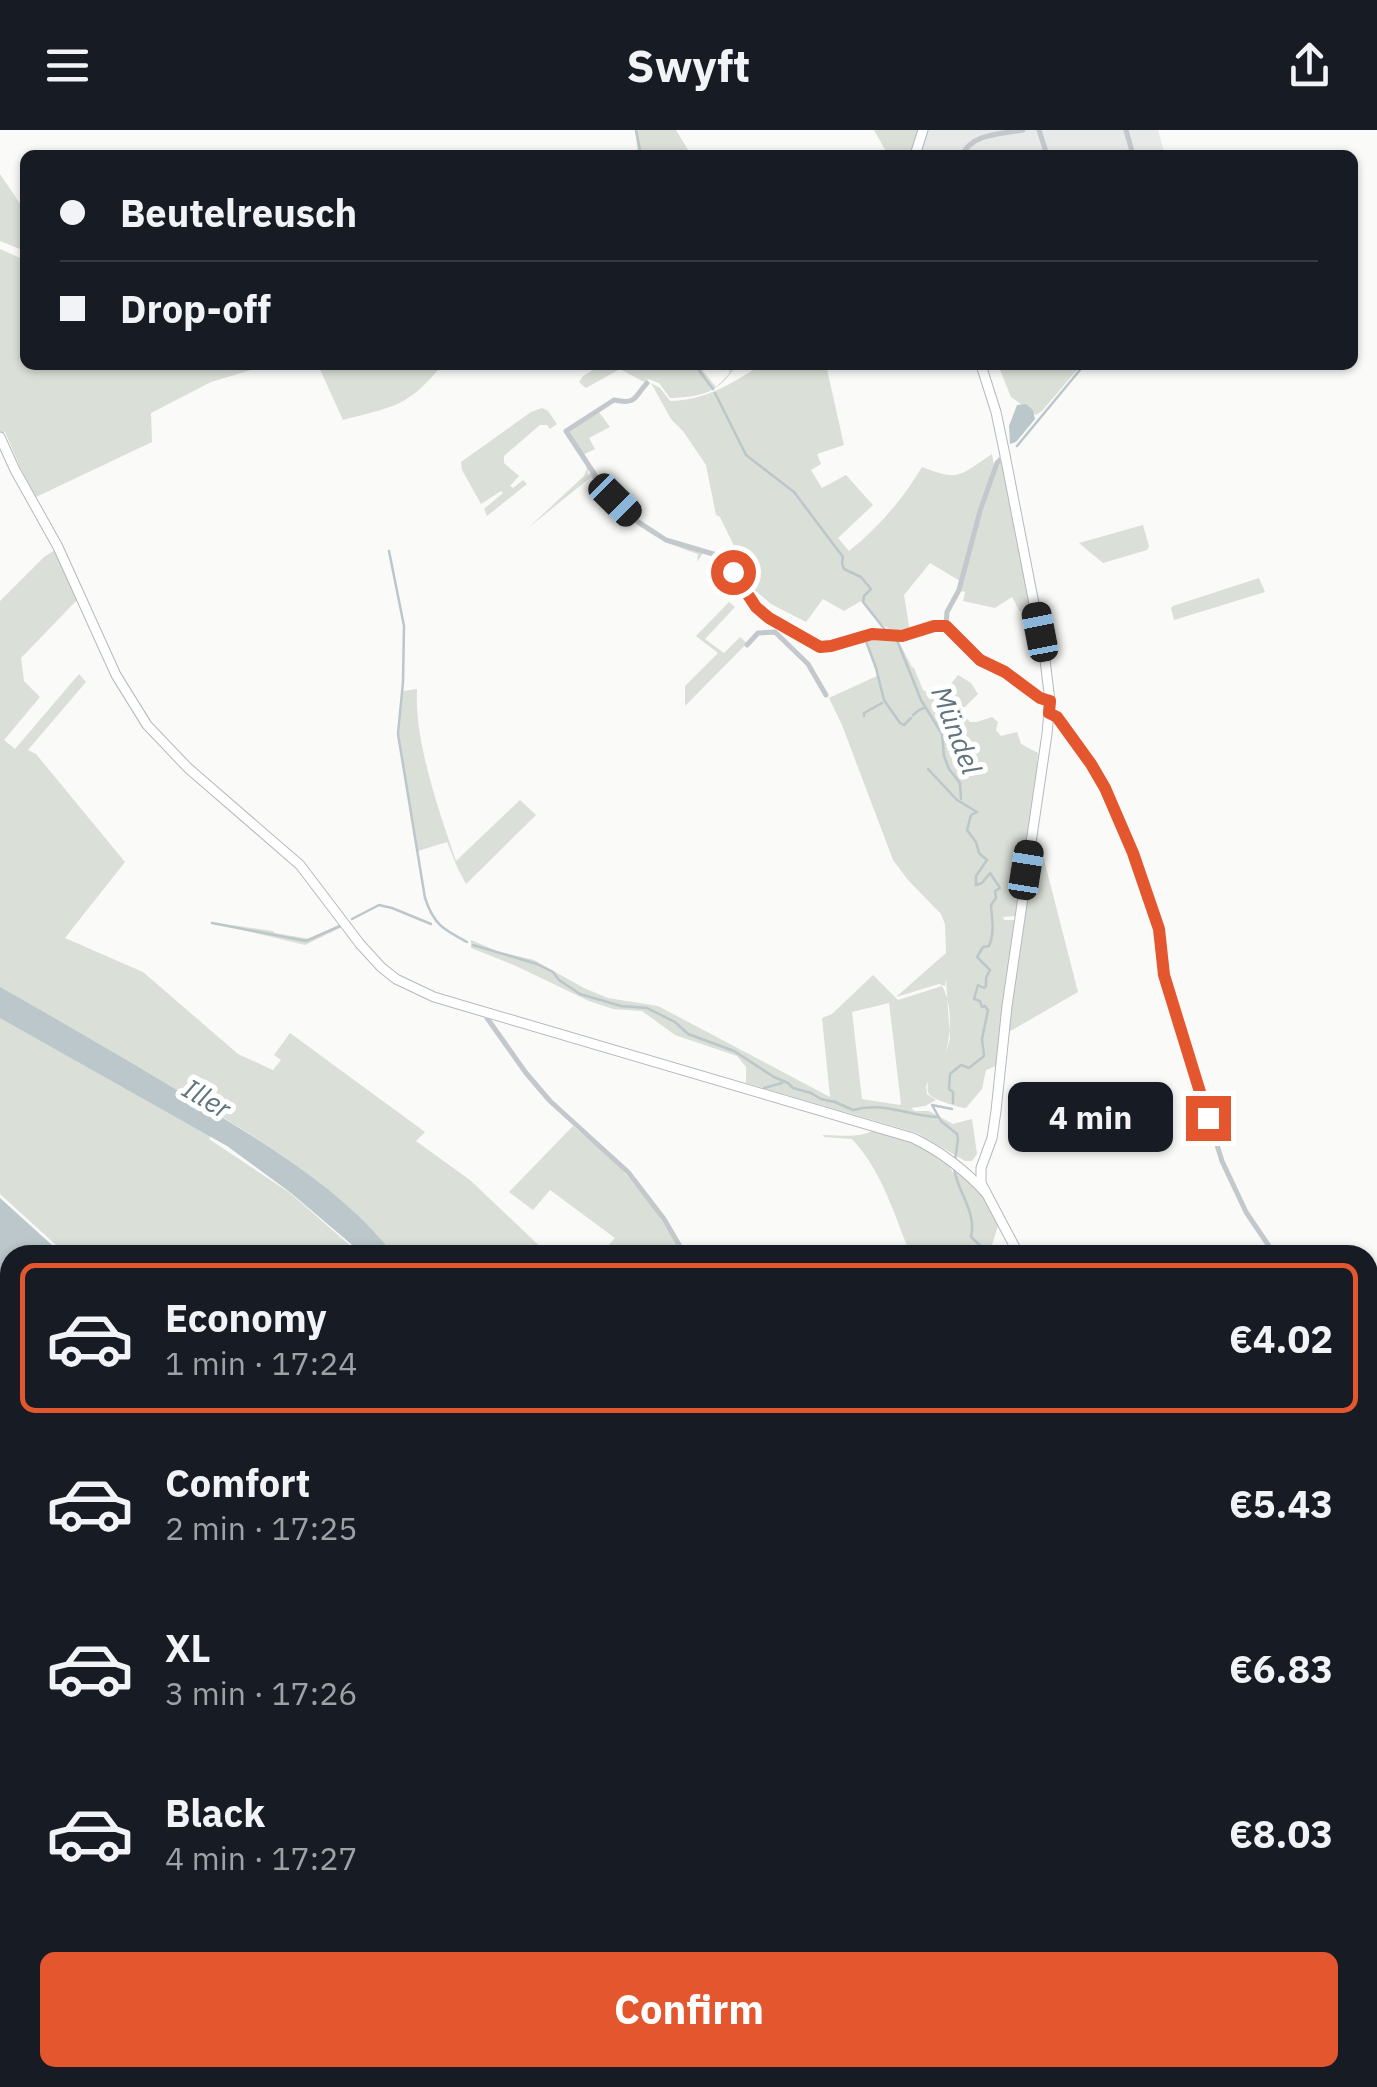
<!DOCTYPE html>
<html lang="en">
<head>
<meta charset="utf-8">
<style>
	:root { --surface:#171b24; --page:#20242c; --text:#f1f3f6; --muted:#9ea1a6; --line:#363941; --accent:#e4572e }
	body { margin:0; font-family:"IBM Plex Sans",sans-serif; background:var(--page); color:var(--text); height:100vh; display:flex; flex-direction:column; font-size:38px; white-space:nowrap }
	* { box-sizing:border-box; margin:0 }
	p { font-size:32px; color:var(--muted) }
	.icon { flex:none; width:55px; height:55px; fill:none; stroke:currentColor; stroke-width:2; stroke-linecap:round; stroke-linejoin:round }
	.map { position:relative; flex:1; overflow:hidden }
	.sheet { position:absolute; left:0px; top:1115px; width:1378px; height:842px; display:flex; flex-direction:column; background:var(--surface); border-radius:30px 30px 0 0; box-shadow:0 2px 8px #0004 }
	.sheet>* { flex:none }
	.top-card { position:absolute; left:20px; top:20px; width:1338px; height:220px; border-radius:15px; box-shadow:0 2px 8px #0004; display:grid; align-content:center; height:220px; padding:0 40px; background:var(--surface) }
	.end { position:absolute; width:45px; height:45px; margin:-22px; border:12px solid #e4572e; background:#fff; box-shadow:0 0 0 5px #fff }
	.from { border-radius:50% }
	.bubble { position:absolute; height:70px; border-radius:15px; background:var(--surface); box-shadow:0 2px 8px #0004; font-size:32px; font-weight:700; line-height:70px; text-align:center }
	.car { position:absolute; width:30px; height:60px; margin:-30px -15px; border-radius:12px; box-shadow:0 0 8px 2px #0007; background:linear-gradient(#222 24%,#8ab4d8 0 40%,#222 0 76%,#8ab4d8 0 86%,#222 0) }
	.top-card b { display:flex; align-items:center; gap:35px; height:95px; font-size:38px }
	.top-card b+b { border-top:2px solid var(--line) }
	.top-card i { width:25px; height:25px; background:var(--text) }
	ul { padding:18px 0 0; list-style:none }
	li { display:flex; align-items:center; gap:30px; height:150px; margin:0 20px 15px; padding:0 20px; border:5px solid transparent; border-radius:15px }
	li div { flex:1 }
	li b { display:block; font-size:38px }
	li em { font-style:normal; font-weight:700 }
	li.current { border-color:var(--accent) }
	li>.icon { width:90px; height:90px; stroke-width:1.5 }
	.action { display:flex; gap:20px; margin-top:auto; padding:20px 40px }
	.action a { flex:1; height:115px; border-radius:15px; background:var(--accent); color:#fff; font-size:40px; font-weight:700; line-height:115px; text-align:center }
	header { display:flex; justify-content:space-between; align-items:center; height:130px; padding:0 40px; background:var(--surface); font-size:45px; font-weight:700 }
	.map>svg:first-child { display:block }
	.built { fill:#e8e9e9 }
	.green { fill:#dadfd7; fill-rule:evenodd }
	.water { fill:#bbc7cb }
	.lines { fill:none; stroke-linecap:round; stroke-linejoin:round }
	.stream { stroke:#bbc7cb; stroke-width:2.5 }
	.canal { stroke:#bbc7cb; stroke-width:5 }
	.secondary-casing { stroke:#b3babf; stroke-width:11 }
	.minor { stroke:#c3c8cc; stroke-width:5 }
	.secondary { stroke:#fff; stroke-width:9 }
	.route { stroke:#e4572e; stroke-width:12 }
	.labels { text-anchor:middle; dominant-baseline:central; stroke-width:10; stroke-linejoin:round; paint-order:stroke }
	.water-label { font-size:28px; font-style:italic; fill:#60757c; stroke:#fff }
</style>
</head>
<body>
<header><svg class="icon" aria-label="menu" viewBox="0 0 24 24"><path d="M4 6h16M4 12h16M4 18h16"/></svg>Swyft<svg class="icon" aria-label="share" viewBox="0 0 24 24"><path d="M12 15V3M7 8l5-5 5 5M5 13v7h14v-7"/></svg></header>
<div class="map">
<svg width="1377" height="1957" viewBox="0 0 1377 1957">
	<rect width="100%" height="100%" fill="#fafaf8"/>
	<path class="built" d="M927 0H1158L1165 25H919Z"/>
	<g class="green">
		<path d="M635 0H676L691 25H638Z"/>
		<path d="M874 0H918L910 25H888Z"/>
		<path d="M0 44 25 81V121L0 111Z"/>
		<path d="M0 119 25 130V235H281L251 240 211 252 151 283 152 312 36 367 20 337 5 302 0 304Z"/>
		<path d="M318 235H442C407 278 394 276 343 290Z"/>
		<path d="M601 235H698L716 257 729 244 730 235 734 239C717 263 703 266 673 268H670L659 253 648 249 644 252 620 239 586 258 579 252 583 246Z"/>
		<path d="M761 235H826L844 315 817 324 821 334 811 340 822 358 846 345 873 375 838 408 849 421C879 397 902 370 922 337 960 352 960 345 992 324L994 336 960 451 930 433 904 465 910 502C885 507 877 486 861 471L844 481 823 469 806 492 771 474 750 456 742 452 736 441 735 418 720 387 716 385 706 335 683 301 671 289 651 253 660 258 670 271C706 270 731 254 761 235Z"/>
		<path d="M998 235H1081L1042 281 1036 285 1011 267Z"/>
		<path d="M542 278 548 281 557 294 550 299 547 295H540L504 326V333L519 346 510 356 513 358 523 350 527 354 487 386 484 379 503 363 501 361 481 374 462 340 461 332 531 282Z"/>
		<path d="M599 282 610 297 589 308 595 319 583 325 569 302 571 299Z"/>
		<path d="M1002 332 1004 333 1031 475 1020 482 1012 467 995 478 963 471 965 462 961 461 975 404 998 334Z"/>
		<path d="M585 333 589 339 587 345 591 342C620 378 656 412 703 423L697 432 698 424C646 407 625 389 591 347L528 398 584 346 587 339Z"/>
		<path d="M1143 395 1149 416 1147 420 1103 433 1079 413Z"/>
		<path d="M55 420 78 469 21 528 24 551 40 567 4 610 15 619 79 544 86 552 28 620 36 624 125 732 65 808 143 842 238 924 273 940 281 930 274 925 290 903 425 1002 416 1011 470 1050 549 1125H394C349 1068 285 1026 224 988L209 1009 290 1063 361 1125H67L0 1064V471L44 427Z"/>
		<path d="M1259 448 1265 462 1174 490 1171 478 1173 476Z"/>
		<path d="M729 472 735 477 705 509 724 523 740 507 747 513 685 576V556L718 523 696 506Z"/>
		<path d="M873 505 893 507V510H898L912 537 914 538 923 560 934 565 943 564 958 545 971 553 978 564 961 581 970 592H977L992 587 998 592 996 600 1001 606 1017 602 1021 614 1038 623 1035 664 1016 786 1003 787 1004 790H1015L996 936 986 940 982 959 966 978C960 978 935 970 930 965 926 961 928 956 928 951L926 957 927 964 936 970 925 976 911 978 915 981H929L953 994 972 989 977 1024 972 1031H965L917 1003 746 953V937L737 926 675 905 642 881 613 879 589 871 516 836 471 818V810L497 821 534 830 584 858 608 868 658 876 830 967 822 888 832 884 873 845 898 870 942 856C953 874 951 905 945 925L950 909 946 849 945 856 939 854 896 867 946 823 945 794 941 784 908 750 893 730 842 595 829 568 879 545 866 507ZM889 873 901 974 900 975 862 969 852 882Z"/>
		<path d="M417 559C414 611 439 681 456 731L520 670 536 685 466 754 458 739 447 712 418 721 399 605 403 561Z"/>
		<path d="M1035 710 1040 714 1078 862 1007 903Z"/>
		<path d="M210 792 273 801 275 803 310 809 341 794 342 797 305 815Z"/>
		<path d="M573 996 617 1033 655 1080 681 1121V1125H600L615 1108 550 1060 533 1080 509 1062Z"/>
		<path d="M875 999C900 1007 942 1015 953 1043L961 1042 979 1061 999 1092 989 1125H911C893 1083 884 1044 852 1009L824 1007 823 1005C839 1005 861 1009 875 999Z"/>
		<path d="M1377 1273V1381L1368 1388V1279Z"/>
		<path d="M0 1505 10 1507V1571L0 1594Z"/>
		<path d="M1377 1778V1957H1324L1311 1948H1368V1785Z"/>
		<path d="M895 1948H1014L1004 1957H879Z"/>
		<path d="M1038 1948H1267L1281 1957H1052Z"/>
	</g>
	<g class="water">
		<path d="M1026 274 1033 280 1035 289 1016 312 1010 314 1009 296 1017 275Z"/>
		<path d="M0 857C67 895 134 934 200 974 269 1016 343 1060 394 1125H364L291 1063 227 1016 0 888Z"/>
		<path d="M0 1068 63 1125H10V1210L0 1218Z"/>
		<path d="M10 1225V1361L0 1354V1234Z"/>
		<path d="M10 1376V1480L0 1477V1379Z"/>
		<path d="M10 1574V1712L0 1711V1597Z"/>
		<path d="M1267 1948H1311L1324 1957H1281Z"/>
	</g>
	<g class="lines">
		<g class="stream">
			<path d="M636 0 641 25"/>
			<path d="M695 235 713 259"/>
			<path d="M715 263 746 325 794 362 843 427 842 433 844 439 861 447 871 459 864 466 863 472 886 501 893 503"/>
			<path d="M1017 316 1084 235"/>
			<path d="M389 421 404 496 403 552 398 604 425 768C434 795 443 799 467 812"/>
			<path d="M896 508 921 570 942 604 944 626 949 639 960 653 961 669"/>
			<path d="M866 511 876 538 884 570 900 593 904 595 911 588"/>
			<path d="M913 585 919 580 924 578"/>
			<path d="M864 586V583L882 573"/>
			<path d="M928 639 957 670 977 682 971 685 967 700 976 712 979 723 987 730 976 746V755L982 753 990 743 1000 758 995 761 996 768 991 775C992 790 995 803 989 816L983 817 977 827 990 840 986 848V856L984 858 978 855 974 869 980 871 982 877 985 876 988 880 982 909 984 926 969 938 961 935 950 944 949 959 953 962V973"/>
			<path d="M352 789 379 775 392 778 431 794"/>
			<path d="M212 793 306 811 340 796"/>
			<path d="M473 815 537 834 553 842 559 850 580 864 621 876 647 878 675 892 688 904 734 921 774 947 788 953 793 958 811 963 821 969 835 972 853 980C883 971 908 986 937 987"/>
			<path d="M764 958 782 953"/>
			<path d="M952 979 932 975 941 991 957 1004 958 1009 955 1030"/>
			<path d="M954 1038C957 1062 977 1081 971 1107L983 1118 985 1125"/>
			<path d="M1368 1867 1377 1870"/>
		</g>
		<g class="canal">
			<path d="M0 1499 10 1501"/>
			<path d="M866 1948 875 1957"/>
			<path d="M1087 1948 1101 1957"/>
		</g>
		<defs>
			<g id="secondary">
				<path d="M915 25 923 0"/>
				<path d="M981 235 996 282 1005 325 1045 530 1050 571 1047 604 1007 876 996 981 992 1008 981 1038V1053L1019 1125"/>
				<path d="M0 307 15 340 58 417 116 545 147 595 188 638 300 735 360 814 381 837 396 849 434 867 913 1008C942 1022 965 1040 986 1063"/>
				<path d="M1368 1755 1377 1758"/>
				<path d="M563 1948 598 1949"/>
				<path d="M598 1949 599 1953 605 1955 609 1953V1948"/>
				<path d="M324 1957 335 1948"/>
			</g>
		</defs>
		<use href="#secondary" class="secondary-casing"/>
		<g class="minor">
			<path d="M1039 0 1047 25"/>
			<path d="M1126 0 1133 25"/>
			<path d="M962 25C973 3 1001 4 1023 0"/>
			<path d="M647 253C634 267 637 275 614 270L566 301 599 351 634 389 666 410 720 426 757 477 780 495 801 505 820 517H831L872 504 902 506 934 496 946 495"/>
			<path d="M946 495 947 482 959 460 980 381 997 333 1004 326"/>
			<path d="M946 495 984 532 1005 542 1040 568 1050 571"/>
			<path d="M747 515 758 503 775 502 808 534 826 565"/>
			<path d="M1049 583 1057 587 1091 634 1119 688 1159 799 1164 845 1222 1031 1246 1082 1275 1125"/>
			<path d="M486 882 487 888 526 943 550 971 628 1042 664 1089 685 1125"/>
			<path d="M1368 1182 1377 1191"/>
			<path d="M1368 1433 1377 1425"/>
			<path d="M1368 1495 1377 1488"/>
			<path d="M1368 1583 1377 1593"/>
			<path d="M1368 1601 1377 1593"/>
			<path d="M1368 1652 1377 1644"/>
			<path d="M1368 1681 1377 1692"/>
			<path d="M1368 1719 1377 1712"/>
			<path d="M0 1730 10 1737"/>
			<path d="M0 1792 10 1769"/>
			<path d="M0 1792 10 1794"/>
			<path d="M0 1859 10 1844"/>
			<path d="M0 1887 10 1892"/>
			<path d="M0 1928 10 1932"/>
			<path d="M39 1948 52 1955"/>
			<path d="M107 1948 121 1957"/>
			<path d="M198 1948 201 1957"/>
			<path d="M440 1948 453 1957"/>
			<path d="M784 1948 786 1957"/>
			<path d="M224 1957 233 1948"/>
			<path d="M398 1957 409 1948"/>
		</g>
		<use href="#secondary" class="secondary"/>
	</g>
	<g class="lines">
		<path class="route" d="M733 442 756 477 769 488 820 517 831 516 872 504 902 506 934 496H946L980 530 1005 542 1040 568 1050 571 1049 583 1057 587 1091 634 1105 658 1133 723 1159 799 1164 845 1208 988"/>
	</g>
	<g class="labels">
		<g class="water-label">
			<text transform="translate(957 600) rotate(69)">Mündel</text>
			<text transform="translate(207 968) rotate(30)">Iller</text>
		</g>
	</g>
</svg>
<i class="end from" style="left:733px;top:442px"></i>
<i class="end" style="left:1208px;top:988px"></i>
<div class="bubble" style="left:1008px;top:952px;width:165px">4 min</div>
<i class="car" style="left:615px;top:370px;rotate:135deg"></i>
<i class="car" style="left:1040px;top:502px;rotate:349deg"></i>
<i class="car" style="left:1026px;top:740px;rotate:9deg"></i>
<div class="top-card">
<b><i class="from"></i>Beutelreusch</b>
<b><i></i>Drop-off</b>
</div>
<section class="sheet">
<ul>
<li class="current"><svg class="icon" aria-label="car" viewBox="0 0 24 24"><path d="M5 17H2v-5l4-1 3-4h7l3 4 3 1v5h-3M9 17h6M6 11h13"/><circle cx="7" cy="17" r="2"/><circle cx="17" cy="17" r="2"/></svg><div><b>Economy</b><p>1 min · 17:24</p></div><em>€4.02</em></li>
<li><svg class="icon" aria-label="car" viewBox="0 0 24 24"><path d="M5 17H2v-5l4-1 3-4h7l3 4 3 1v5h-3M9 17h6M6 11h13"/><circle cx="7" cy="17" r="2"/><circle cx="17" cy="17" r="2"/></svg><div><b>Comfort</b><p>2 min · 17:25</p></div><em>€5.43</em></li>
<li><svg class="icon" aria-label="car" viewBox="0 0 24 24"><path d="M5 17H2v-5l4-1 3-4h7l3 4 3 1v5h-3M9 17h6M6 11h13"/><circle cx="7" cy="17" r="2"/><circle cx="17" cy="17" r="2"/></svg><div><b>XL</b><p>3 min · 17:26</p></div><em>€6.83</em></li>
<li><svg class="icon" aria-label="car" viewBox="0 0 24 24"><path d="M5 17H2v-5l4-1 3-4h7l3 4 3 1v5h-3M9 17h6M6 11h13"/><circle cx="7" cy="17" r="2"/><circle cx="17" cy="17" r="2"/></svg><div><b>Black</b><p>4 min · 17:27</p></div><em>€8.03</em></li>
</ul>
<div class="action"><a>Confirm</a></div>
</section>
</div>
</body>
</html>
